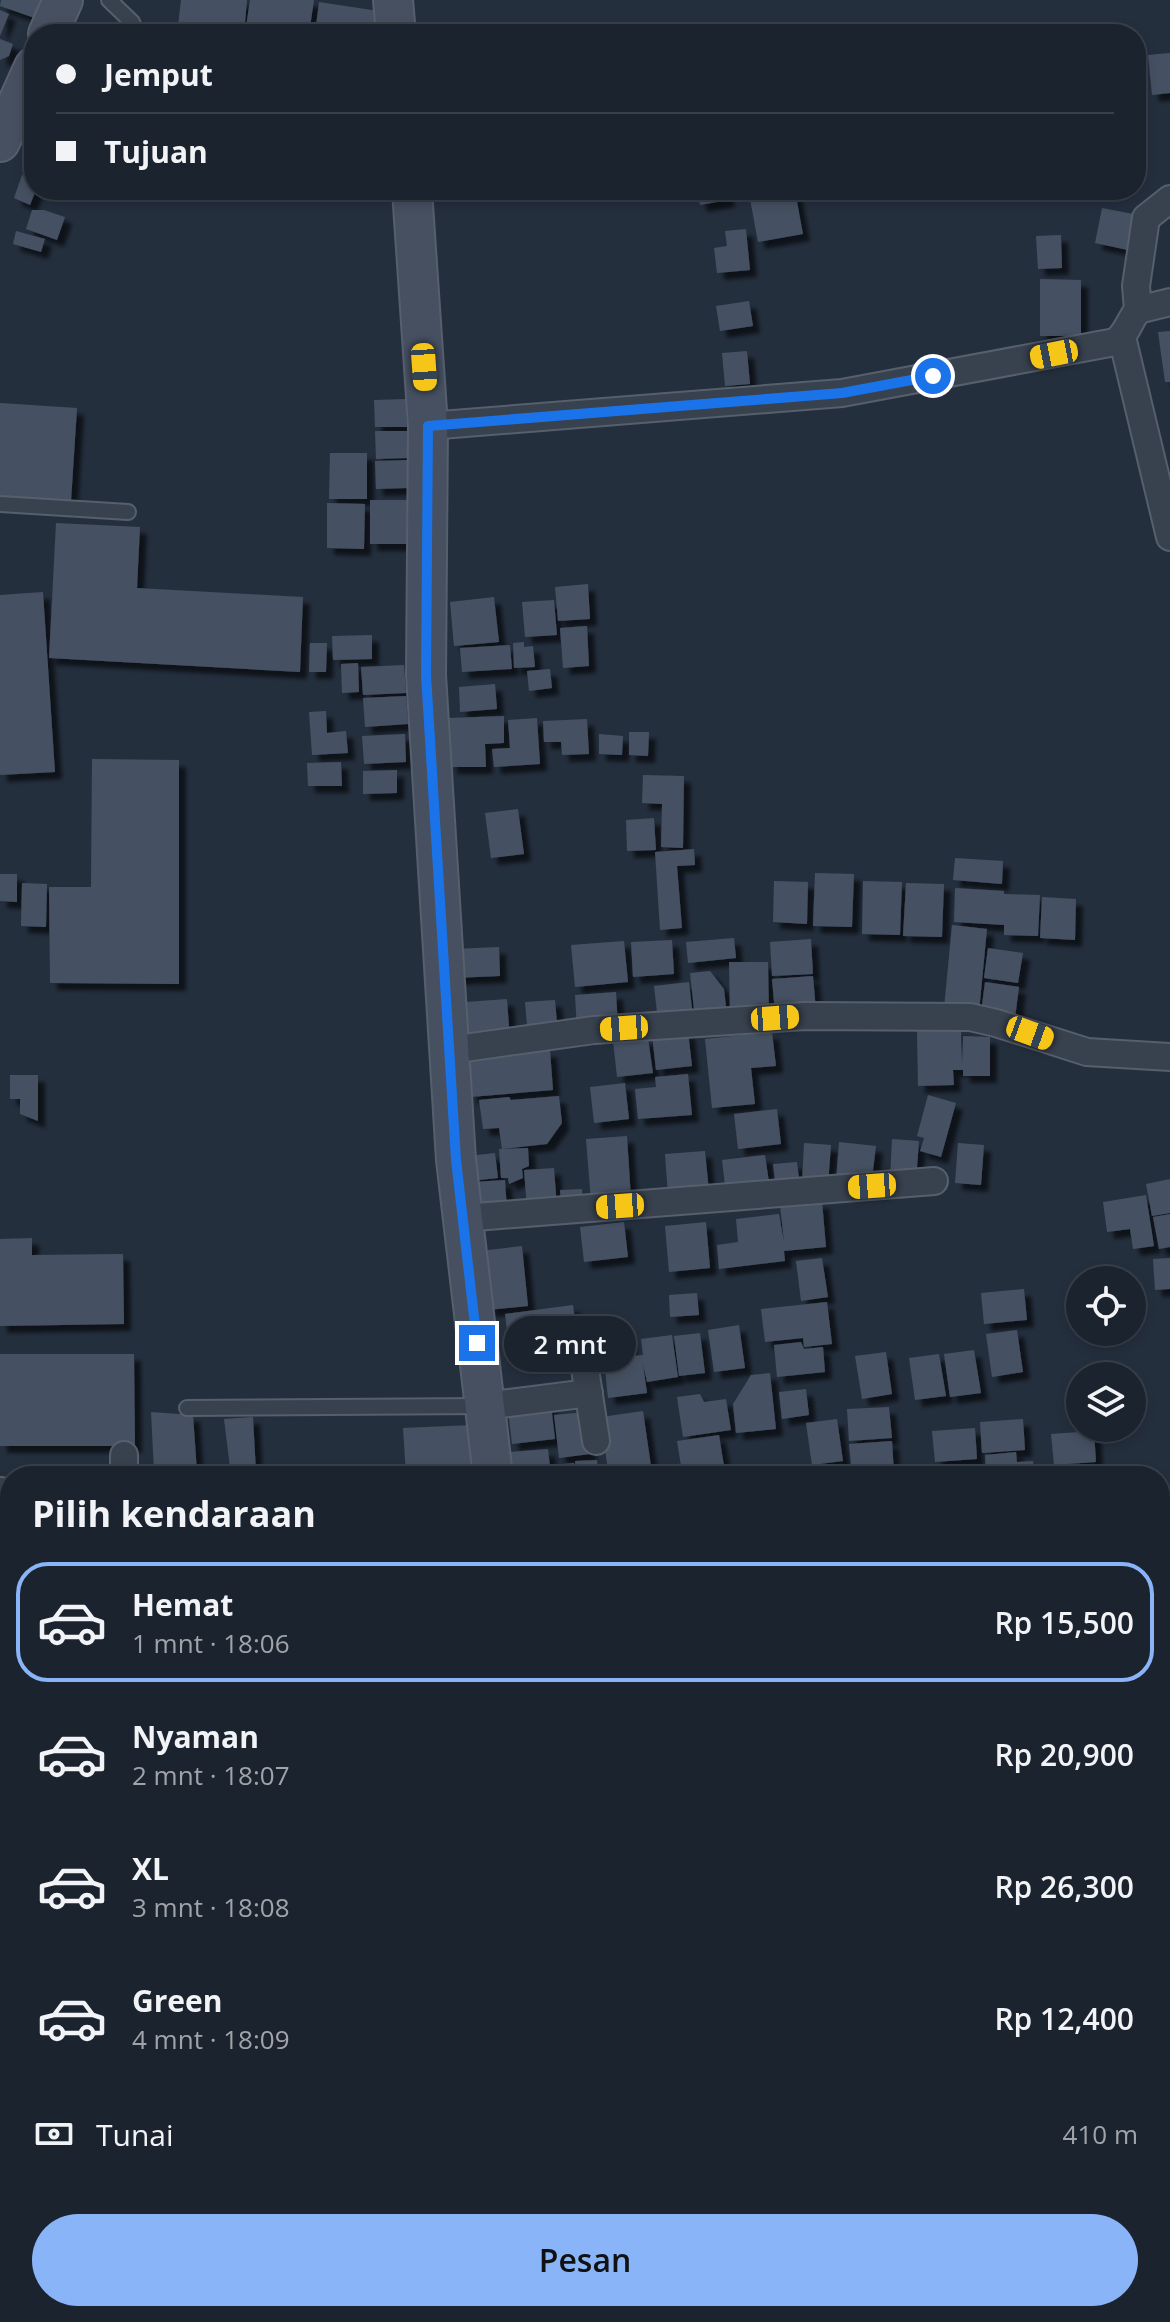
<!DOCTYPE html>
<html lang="id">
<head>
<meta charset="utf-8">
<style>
	:root { --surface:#1b232e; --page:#242b36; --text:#f1f3f6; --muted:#a0a4aa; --line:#39404a; --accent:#8ab4f8 }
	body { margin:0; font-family:"Open Sans",sans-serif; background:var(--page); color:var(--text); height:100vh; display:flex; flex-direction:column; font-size:30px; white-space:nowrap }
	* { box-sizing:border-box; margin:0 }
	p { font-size:26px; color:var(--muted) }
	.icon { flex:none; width:44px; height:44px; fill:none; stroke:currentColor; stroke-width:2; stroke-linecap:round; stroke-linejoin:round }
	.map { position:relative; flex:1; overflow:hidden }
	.details { position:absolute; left:0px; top:1466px; width:1170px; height:856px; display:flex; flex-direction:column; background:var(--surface); border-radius:32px 32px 0 0; box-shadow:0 4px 12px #0003,0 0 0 2px var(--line) }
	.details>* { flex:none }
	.hud { position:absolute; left:24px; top:24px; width:1122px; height:176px; border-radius:32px; box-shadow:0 4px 12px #0003,0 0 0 2px var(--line); display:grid; align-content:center; height:176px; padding:0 32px; background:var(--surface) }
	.controls { position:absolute; left:1066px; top:1266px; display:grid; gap:16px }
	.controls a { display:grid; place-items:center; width:80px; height:80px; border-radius:50%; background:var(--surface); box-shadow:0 4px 12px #0003,0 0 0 2px var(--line); font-size:40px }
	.end { position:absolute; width:36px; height:36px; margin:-18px; border:10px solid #1a73e8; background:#fff; box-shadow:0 0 0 4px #fff }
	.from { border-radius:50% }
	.bubble { position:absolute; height:56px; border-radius:28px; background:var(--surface); box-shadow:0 4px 12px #0003,0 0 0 2px var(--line); font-size:26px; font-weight:600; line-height:56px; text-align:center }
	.car { position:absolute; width:24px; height:48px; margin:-24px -12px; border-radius:10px; box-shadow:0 0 6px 2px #0007; background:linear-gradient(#f5c518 24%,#345 0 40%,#f5c518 0 76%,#345 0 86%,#f5c518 0) }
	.hud b { display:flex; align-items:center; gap:28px; height:76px; font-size:30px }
	.hud b+b { border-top:2px solid var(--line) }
	.hud i { width:20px; height:20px; background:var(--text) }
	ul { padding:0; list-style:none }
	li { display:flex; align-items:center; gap:24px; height:120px; margin:0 16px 12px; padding:0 16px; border:4px solid transparent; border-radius:32px }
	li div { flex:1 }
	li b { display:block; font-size:30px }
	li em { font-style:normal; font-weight:600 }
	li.selected { border-color:var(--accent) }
	li>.icon { width:72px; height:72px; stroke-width:1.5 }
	h2 { padding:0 32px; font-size:36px; line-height:96px }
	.pay { display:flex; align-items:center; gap:20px; height:88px; padding:0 32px; font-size:30px }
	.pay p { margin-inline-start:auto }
	.cta { display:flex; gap:16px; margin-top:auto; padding:16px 32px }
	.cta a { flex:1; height:92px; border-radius:48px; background:var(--accent); color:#111; font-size:32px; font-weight:600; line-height:92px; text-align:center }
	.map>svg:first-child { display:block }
	.building { fill:#455162; filter:url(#shadow) }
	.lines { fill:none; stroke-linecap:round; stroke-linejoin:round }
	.lane-casing { stroke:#565f6c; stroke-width:18 }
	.street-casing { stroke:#565f6c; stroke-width:30 }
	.secondary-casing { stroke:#565f6c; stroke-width:42 }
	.lane { stroke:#38414e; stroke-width:14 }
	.street { stroke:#38414e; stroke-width:26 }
	.secondary { stroke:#465061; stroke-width:38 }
	.route { stroke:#1a73e8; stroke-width:10 }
</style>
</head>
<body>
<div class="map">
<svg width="1170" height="2322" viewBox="0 0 1170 2322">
	<defs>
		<filter id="shadow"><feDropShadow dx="7" dy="7" stdDeviation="2" flood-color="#0009"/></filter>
	</defs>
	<rect width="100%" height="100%" fill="#242f3e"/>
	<g class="building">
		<path d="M1 0H56L49 23 0 6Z"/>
		<path d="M181 0H247L244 34H177Z"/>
		<path d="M250 0H314L309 34H245Z"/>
		<path d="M319 2 385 12 382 34H315Z"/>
		<path d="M0 10 9 14 0 36Z"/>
		<path d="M0 39 13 44 9 56 0 60Z"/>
		<path d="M1170 53V93L1152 95 1148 55Z"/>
		<path d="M22 175 34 180V190H36L30 205 14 198Z"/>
		<path d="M697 190H726L728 200 700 205Z"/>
		<path d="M795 191 803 234 758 242 750 199Z"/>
		<path d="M1102 208 1144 216 1137 252 1095 243Z"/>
		<path d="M32 210H44L65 217 57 240 26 229Z"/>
		<path d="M746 229 750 270 717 273 714 248 727 246 725 231Z"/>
		<path d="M16 231 45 239 41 252 13 244Z"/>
		<path d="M1061 235 1062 268 1038 269 1036 236Z"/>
		<path d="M1040 279 1081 280V336H1040Z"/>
		<path d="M749 301 753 326 720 331 716 306Z"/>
		<path d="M1170 331V382H1165L1158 332Z"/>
		<path d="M747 351 750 384 725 386 722 353Z"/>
		<path d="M406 399 407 427H375L374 400Z"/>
		<path d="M0 403 77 408 71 501 0 496Z"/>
		<path d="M375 431H408L409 458 376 459Z"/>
		<path d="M330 453H367V499H329Z"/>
		<path d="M407 460 408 488 376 489 375 461Z"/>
		<path d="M370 500H412L413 544H370Z"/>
		<path d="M327 503 365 504 364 549 327 548Z"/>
		<path d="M56 523 140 527 137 588 303 597 300 672 49 658Z"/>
		<path d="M588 584 590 619 558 621 555 587Z"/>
		<path d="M43 592 55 772 0 775V595Z"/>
		<path d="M494 597 499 642 454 646 450 602Z"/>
		<path d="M554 600 557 635 525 637 522 602Z"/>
		<path d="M587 626 589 666 563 668 560 628Z"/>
		<path d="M372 635V659L333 660 332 636Z"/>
		<path d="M524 642V647L533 646 535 667 514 668 513 643Z"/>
		<path d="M310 643H327L326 672H309Z"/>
		<path d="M510 645 512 669 462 672 460 648Z"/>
		<path d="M358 663 359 692 342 693 341 664Z"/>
		<path d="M404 665 406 693 363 695 361 667Z"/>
		<path d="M550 669 552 688 529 691 527 671Z"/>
		<path d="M495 684 497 709 460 712 459 687Z"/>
		<path d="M406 696 408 724 365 727 363 698Z"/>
		<path d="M326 711 327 733 346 731 348 753 312 755 309 712Z"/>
		<path d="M504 716V743L485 744 486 767H450L449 718Z"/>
		<path d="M537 718 540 764 494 767 492 749 510 748 508 720Z"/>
		<path d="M587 719 589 754 562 755 561 742H544L543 721Z"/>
		<path d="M629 732H649L648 756 629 755Z"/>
		<path d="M405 734 406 762 364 764 362 736Z"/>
		<path d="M599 734 623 736 622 755 599 754Z"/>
		<path d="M92 759 179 760V984L50 983 49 887H91Z"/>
		<path d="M341 762 342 786H308L307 763Z"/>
		<path d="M397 770V793L363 794V771Z"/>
		<path d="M643 775 684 776 683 848 661 847 662 804 642 803Z"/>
		<path d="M518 809 524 854 491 858 485 813Z"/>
		<path d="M654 818 656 850 627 851 626 820Z"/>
		<path d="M694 849 695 865 677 866 682 928 660 930 655 852Z"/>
		<path d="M955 858 1003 861 1002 884 953 880Z"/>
		<path d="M815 873 854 874 852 927 813 926Z"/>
		<path d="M0 874H17V902L0 901Z"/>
		<path d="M774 881 808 882 807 924 773 922Z"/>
		<path d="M863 881 902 882 900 935 862 934Z"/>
		<path d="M22 883 47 884 46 927 21 926Z"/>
		<path d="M906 883 944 884 942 937 903 936Z"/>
		<path d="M955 888 1004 891V894L1040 895 1038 936 1004 935V925L954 922Z"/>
		<path d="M1042 897 1076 899 1075 940 1040 938Z"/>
		<path d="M952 925 987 929 979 1012 944 1008Z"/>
		<path d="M734 938 736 958 688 963 686 942Z"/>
		<path d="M811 939 813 974 772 976 770 942Z"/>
		<path d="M672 940 674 974 633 977 631 942Z"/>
		<path d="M624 941 628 982 575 987 571 945Z"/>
		<path d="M499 947 500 976 454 978 453 949Z"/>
		<path d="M988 948 1023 953 1018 983 984 978Z"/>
		<path d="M729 962H768L769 1015H730Z"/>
		<path d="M710 971 724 989 727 1015 695 1019 690 973Z"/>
		<path d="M813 976 816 1010 775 1013 772 979Z"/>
		<path d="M689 982 693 1017 658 1021 654 986Z"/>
		<path d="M985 982 1019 987 1015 1018 981 1013Z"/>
		<path d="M616 992 618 1026 577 1029 575 995Z"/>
		<path d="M507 999 510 1040 469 1043 466 1002Z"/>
		<path d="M555 1000 558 1034 528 1037 525 1002Z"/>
		<path d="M961 1030 962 1065 963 1036 990 1037V1076H963V1070H953L954 1085 918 1086 917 1031Z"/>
		<path d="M688 1031 692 1066 656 1070 652 1035Z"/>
		<path d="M772 1032 776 1066 751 1068 755 1104 712 1108 705 1039Z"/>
		<path d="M648 1038 653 1073 617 1077 613 1041Z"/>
		<path d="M550 1050 553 1090 470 1097 467 1055Z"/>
		<path d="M688 1074 692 1115 638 1119 635 1089 656 1087 655 1077Z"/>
		<path d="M10 1075H38V1121L20 1114V1099H10Z"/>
		<path d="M625 1083 629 1119 594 1123 590 1087Z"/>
		<path d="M928 1095 956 1103 941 1157 920 1151 924 1138 917 1136Z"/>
		<path d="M559 1096 562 1123 547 1144 502 1149 499 1128 483 1129 479 1100 509 1097 511 1100Z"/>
		<path d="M777 1109 781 1144 738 1149 734 1114Z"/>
		<path d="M627 1136 631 1199 591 1201 586 1139Z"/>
		<path d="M892 1139 919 1141 916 1181 890 1179Z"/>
		<path d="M839 1142 876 1146 872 1179 836 1182Z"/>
		<path d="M804 1143 831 1145 828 1185 802 1183Z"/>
		<path d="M958 1143 984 1145 981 1185 955 1183Z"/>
		<path d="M528 1148 529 1166 522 1169 523 1178 509 1184 508 1178H501L499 1149Z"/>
		<path d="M705 1151 709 1191 668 1195 665 1154Z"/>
		<path d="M495 1153 498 1178 470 1181 468 1156Z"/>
		<path d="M765 1155 770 1189 726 1194 722 1160Z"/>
		<path d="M797 1162 800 1187 776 1189 773 1164Z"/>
		<path d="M554 1168 557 1207 527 1209 524 1170Z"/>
		<path d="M1170 1179V1213L1152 1216 1146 1184Z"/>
		<path d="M505 1180 507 1211 474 1213 472 1182Z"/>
		<path d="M582 1189 583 1207 561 1208 560 1190Z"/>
		<path d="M1146 1195 1154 1246 1133 1249 1130 1229 1107 1232 1103 1202Z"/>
		<path d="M822 1201 826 1247 784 1251 785 1261 719 1269 717 1245 738 1242 736 1219 779 1214 784 1242 780 1205Z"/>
		<path d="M1170 1214V1247L1159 1249 1153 1217Z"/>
		<path d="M624 1222 628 1257 584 1262 580 1227Z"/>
		<path d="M706 1222 710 1268 669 1272 665 1226Z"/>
		<path d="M32 1238V1255L123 1254 124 1324 0 1326V1239Z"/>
		<path d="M522 1246 528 1306 488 1310 479 1251Z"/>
		<path d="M822 1258 828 1297 801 1301 796 1261Z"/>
		<path d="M1170 1258V1289L1155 1290 1153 1259Z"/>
		<path d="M1024 1289 1027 1320 984 1324 981 1293Z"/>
		<path d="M697 1293 699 1315 670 1317 669 1295Z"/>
		<path d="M827 1302 832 1344 804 1347 803 1338 765 1342 761 1309Z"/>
		<path d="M573 1305 577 1337 509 1346 505 1314Z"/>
		<path d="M739 1325 745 1368 714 1372 708 1330Z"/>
		<path d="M1017 1330 1023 1372 992 1377 986 1334Z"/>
		<path d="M629 1333 630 1355 602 1357 601 1335Z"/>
		<path d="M700 1333 705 1373 679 1376 674 1336Z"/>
		<path d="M672 1335 678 1377 647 1382 643 1364 647 1393 608 1398 604 1359 643 1355 641 1339Z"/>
		<path d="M801 1342 804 1349 823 1347 825 1372 777 1377 774 1345Z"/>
		<path d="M974 1350 981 1393 950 1397 944 1354Z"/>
		<path d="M886 1352 892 1394 862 1399 855 1356Z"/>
		<path d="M0 1354H134L135 1446H0Z"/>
		<path d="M939 1354 946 1396 915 1400 909 1358Z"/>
		<path d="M770 1373 776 1429 736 1433 733 1404 751 1375Z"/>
		<path d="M806 1389 809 1415 782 1419 779 1392Z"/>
		<path d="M700 1394 704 1402 726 1399 731 1430 683 1437 677 1397Z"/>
		<path d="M551 1405 555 1439 512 1444 508 1410Z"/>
		<path d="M889 1407 892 1438 849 1441 847 1409Z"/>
		<path d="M643 1411 651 1466 608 1472 601 1417Z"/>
		<path d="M151 1412 193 1415 197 1472 154 1471Z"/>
		<path d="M585 1412 590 1454 559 1458 554 1415Z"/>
		<path d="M253 1417 256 1472 231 1475 224 1419Z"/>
		<path d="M837 1419 843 1461 812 1465 806 1423Z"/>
		<path d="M1023 1419 1025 1450 982 1453 980 1422Z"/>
		<path d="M472 1425 474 1471 406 1474 403 1428Z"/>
		<path d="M975 1428 977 1459 935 1462 932 1431Z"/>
		<path d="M1094 1431 1096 1462 1054 1465 1051 1434Z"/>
		<path d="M719 1435 724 1466 682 1472 677 1441Z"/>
		<path d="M892 1441 894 1473 852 1476 849 1444Z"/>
		<path d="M548 1449 551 1476H513L510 1452Z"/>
		<path d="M1016 1452 1017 1462 1033 1461 1034 1476H1003V1472L986 1473 985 1455Z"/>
		<path d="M597 1460 598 1476H576L575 1461Z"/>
		<path d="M574 1463 575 1476H552V1465Z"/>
		<path d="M1170 1542V1588L1160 1590V1544Z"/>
		<path d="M1170 1630V1679L1160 1680V1632Z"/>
		<path d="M1160 1879 1169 1920 1160 1922Z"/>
		<path d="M1170 2015V2049L1165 2050 1160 2016Z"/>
		<path d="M1170 2054V2097L1160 2099V2055Z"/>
		<path d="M1170 2099V2131L1160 2132V2101Z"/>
		<path d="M296 2312H317L298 2319Z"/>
		<path d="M564 2312H585L586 2322H566Z"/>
		<path d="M634 2312H662L667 2321 641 2322Z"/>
		<path d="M669 2312H687L674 2321Z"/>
		<path d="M713 2312H736L719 2321Z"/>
		<path d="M852 2312H869L875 2322H836Z"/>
		<path d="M955 2312H982L985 2316 1003 2312 1006 2322H961Z"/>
		<path d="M1010 2312H1079V2313L1056 2318 1057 2322H1012Z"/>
		<path d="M745 2314 749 2322H729Z"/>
	</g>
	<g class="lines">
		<defs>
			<g id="lane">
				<path d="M109 0 132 22 137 34"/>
				<path d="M0 504 128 512"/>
				<path d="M187 1408 484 1406"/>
			</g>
			<g id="street">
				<path d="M1138 310 1170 302"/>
				<path d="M1122 337 1170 537"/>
				<path d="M428 426 842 393 1115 342C1127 334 1129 321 1138 310L1136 286 1146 218 1170 199"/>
				<path d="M450 1050 594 1030 805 1016 970 1017 996 1023 1087 1052 1170 1057"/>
				<path d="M463 1218 934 1181"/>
				<path d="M585 1369 596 1441"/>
				<path d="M484 1406 589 1393"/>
				<path d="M124 1476V1455"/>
				<path d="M0 1491 10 1492"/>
				<path d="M0 1583H10"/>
				<path d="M1160 1603 1170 1601"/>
				<path d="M0 1674 10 1673"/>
				<path d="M1160 1683 1170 1681"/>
				<path d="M0 1765H10"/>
				<path d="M1160 1936 1170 1934"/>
				<path d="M0 2167 10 2166"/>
				<path d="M818 2322 835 2312"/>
			</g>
			<g id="secondary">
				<path d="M393 0 396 34"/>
				<path d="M48 34 63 0"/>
				<path d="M0 142 34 67"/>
				<path d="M412 190 428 426 426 675 456 1160 493 1476"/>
				<path d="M596 2312 597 2322"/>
			</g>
		</defs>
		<use href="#lane" class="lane-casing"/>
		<use href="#street" class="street-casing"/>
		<use href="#secondary" class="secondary-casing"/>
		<use href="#lane" class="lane"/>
		<use href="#street" class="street"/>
		<use href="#secondary" class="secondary"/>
	</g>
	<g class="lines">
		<path class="route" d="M477 1343 456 1160 426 675 428 426 842 393 933 376"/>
	</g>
</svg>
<div class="controls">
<a><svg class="icon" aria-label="locate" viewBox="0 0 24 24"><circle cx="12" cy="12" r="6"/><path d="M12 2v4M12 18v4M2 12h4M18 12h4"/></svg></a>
<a><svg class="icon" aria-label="layers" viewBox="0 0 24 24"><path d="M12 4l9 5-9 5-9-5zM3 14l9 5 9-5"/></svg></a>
</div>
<i class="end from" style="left:933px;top:376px"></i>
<i class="end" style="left:477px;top:1343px"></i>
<div class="bubble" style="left:504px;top:1316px;width:132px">2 mnt</div>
<i class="car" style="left:1054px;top:354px;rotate:259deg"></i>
<i class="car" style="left:424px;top:367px;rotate:176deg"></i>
<i class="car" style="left:775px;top:1018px;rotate:86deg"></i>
<i class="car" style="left:624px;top:1028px;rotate:266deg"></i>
<i class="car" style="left:1030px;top:1033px;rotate:110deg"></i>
<i class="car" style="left:872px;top:1186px;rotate:266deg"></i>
<i class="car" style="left:620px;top:1206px;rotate:266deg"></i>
<div class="hud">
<b><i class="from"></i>Jemput</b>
<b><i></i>Tujuan</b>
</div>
<section class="details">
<h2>Pilih kendaraan</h2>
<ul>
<li class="selected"><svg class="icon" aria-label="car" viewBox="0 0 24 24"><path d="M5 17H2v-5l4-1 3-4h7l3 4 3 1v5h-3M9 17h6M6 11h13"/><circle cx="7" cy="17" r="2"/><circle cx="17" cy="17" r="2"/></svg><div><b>Hemat</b><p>1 mnt · 18:06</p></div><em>Rp 15,500</em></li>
<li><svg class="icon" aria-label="car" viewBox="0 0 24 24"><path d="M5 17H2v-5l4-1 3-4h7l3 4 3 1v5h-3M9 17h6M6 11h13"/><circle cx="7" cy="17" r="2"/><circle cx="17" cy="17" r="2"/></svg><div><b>Nyaman</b><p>2 mnt · 18:07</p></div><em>Rp 20,900</em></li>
<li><svg class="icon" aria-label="car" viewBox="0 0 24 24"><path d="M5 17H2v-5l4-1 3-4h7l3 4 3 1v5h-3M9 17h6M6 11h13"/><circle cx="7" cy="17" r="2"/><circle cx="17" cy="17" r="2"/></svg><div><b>XL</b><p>3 mnt · 18:08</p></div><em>Rp 26,300</em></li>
<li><svg class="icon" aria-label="car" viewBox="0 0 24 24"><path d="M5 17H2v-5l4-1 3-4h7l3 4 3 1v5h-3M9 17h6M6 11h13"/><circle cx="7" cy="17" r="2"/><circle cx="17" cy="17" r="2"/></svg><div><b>Green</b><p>4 mnt · 18:09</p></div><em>Rp 12,400</em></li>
</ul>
<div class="pay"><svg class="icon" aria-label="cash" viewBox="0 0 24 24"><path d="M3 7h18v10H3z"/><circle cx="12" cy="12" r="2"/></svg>Tunai<p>410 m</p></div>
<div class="cta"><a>Pesan</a></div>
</section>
</div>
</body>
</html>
